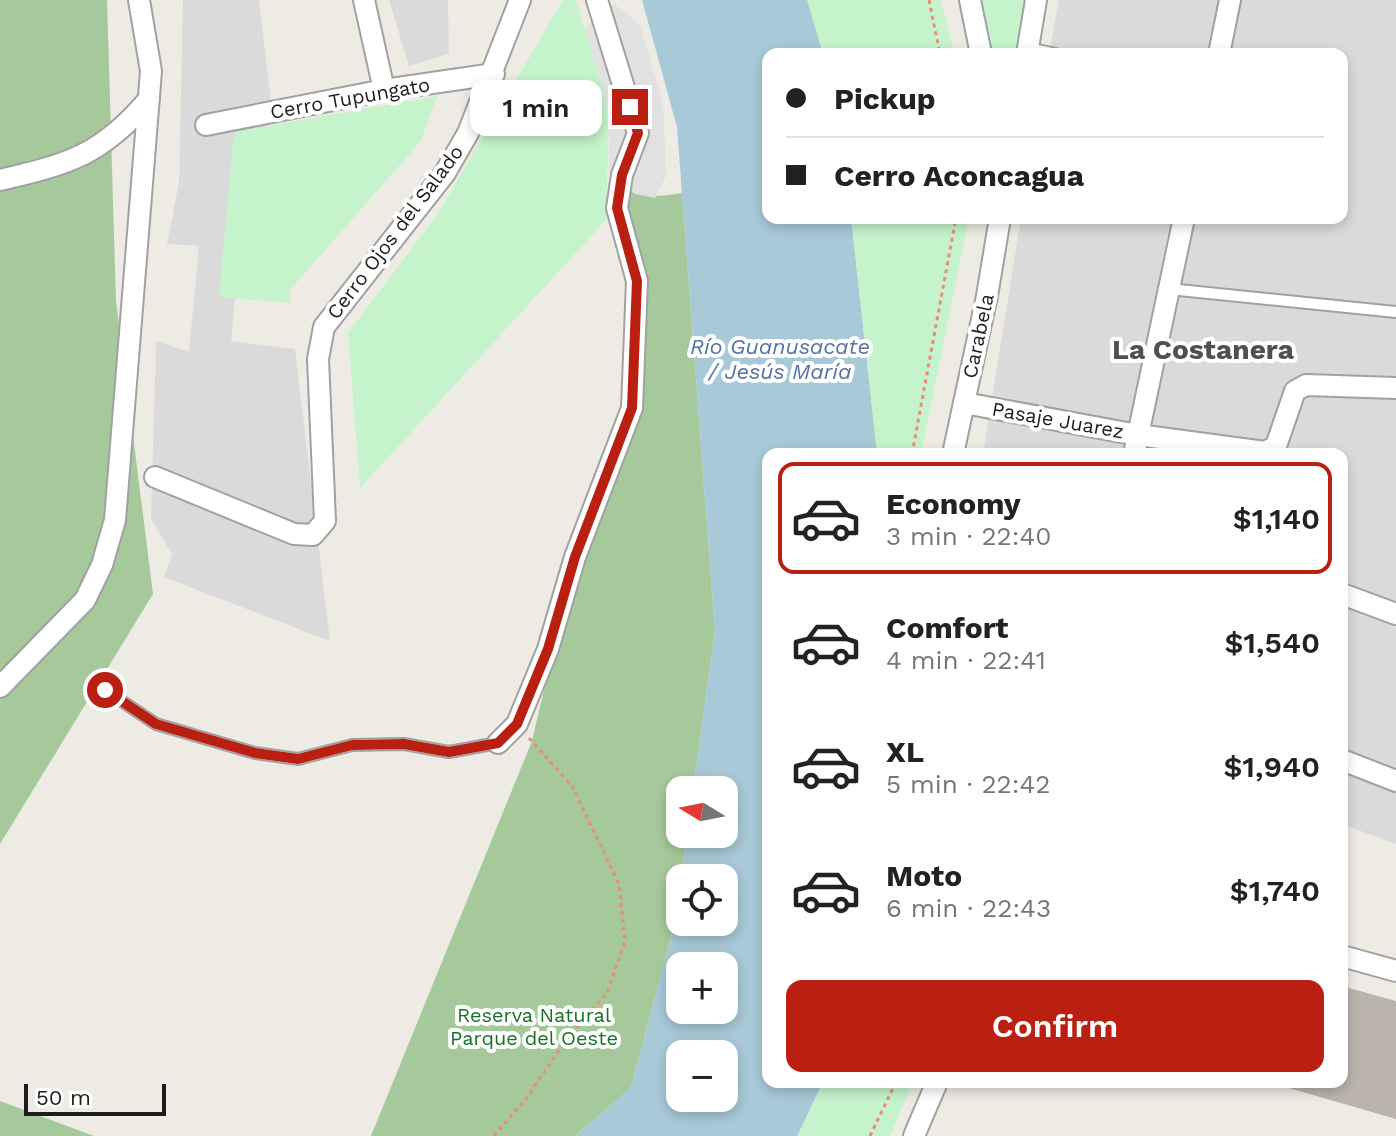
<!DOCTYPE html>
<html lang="en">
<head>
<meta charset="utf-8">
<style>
	:root { --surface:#fff; --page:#f2f2f2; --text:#222; --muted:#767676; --line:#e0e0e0; --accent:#b92012 }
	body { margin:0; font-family:"Work Sans",sans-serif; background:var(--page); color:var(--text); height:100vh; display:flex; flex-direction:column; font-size:30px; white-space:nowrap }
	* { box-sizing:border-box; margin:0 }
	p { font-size:26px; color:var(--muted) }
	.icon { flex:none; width:44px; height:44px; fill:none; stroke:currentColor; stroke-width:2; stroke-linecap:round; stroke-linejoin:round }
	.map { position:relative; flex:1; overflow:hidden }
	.sheet { position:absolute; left:762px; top:448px; width:586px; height:640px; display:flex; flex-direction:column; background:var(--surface); border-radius:16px; box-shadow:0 4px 12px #0003 }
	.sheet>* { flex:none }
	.banner { position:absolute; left:762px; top:48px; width:586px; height:176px; border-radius:16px; box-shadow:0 4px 12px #0003; display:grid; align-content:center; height:176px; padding:0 24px; background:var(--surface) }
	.needle { width:52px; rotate:280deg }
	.fabs { position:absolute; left:666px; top:776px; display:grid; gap:16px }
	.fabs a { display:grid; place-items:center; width:72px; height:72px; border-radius:16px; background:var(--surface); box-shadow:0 4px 12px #0003; font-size:40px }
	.scale { position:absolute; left:24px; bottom:20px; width:142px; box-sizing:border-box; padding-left:8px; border:4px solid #1d1d1d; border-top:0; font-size:22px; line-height:28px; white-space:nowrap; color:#1d1d1d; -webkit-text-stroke:6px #fff; paint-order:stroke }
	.end { position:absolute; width:36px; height:36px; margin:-18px; border:10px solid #b92012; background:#fff; box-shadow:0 0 0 4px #fff }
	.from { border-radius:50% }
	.bubble { position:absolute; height:56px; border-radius:16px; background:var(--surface); box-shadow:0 4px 12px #0003; font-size:26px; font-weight:600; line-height:56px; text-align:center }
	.banner b { display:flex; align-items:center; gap:28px; height:76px; font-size:30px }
	.banner b+b { border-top:2px solid var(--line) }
	.banner i { width:20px; height:20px; background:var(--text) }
	ul { padding:14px 0 0; list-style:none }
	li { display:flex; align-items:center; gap:24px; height:112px; margin:0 16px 12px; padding:0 8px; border:4px solid transparent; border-radius:16px }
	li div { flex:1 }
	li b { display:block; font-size:30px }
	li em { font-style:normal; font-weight:600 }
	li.active { border-color:var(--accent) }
	li>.icon { width:72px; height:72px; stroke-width:1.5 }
	.action { display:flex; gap:16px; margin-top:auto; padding:16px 24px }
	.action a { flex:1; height:92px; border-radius:16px; background:var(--accent); color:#fff; font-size:32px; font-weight:600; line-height:92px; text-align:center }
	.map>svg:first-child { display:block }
	.residential { fill:#dbdada }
	.forest { fill:#a6c99c }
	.park { fill:#c5f4cc }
	.parking { fill:#e1e1e1 }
	.water { fill:#a8c9d7; fill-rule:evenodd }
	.building { fill:#bab4ad }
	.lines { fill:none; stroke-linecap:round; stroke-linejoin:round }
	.lane-casing { stroke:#a1a1a1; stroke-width:14 }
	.street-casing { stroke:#a1a1a1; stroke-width:24 }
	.path { stroke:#ed8c76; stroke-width:3; stroke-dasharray:4 4; stroke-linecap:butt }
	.lane { stroke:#fff; stroke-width:10 }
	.street { stroke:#fff; stroke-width:20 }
	.route { stroke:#b92012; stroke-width:10 }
	.labels { text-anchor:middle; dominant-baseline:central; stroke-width:8; stroke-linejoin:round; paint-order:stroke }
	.street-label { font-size:20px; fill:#1d1d1d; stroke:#fff }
	.park-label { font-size:20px; fill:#157225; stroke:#fff }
	.water-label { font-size:22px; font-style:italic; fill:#5374a4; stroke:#fff }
	.district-label { font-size:28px; font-weight:bold; fill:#505050; stroke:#fff }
</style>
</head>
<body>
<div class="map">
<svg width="1396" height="1136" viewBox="0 0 1396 1136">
	<rect width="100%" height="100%" fill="#eeebe4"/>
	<g class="residential">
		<path d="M183 0H259L273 119 248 155 231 341 295 349 330 641 164 577 172 554 151 519 156 341 189 352 199 246 167 244 179 183Z"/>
		<path d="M389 0H448L449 54 409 66Z"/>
		<path d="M1059 0H1396V844L1342 824V454H983L1021 218H1342V54H1049Z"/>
	</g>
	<g class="forest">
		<path d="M0 0H107L116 301 153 594 0 844Z"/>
		<path d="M620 186C642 198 658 197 682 193L715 631 693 790H680V834H687L675 922 631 1088 575 1136H371L532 741 575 558 632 408 637 281Z"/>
		<path d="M0 1101 94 1136H0Z"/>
	</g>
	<g class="park">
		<path d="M563 0H576L609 112 606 220 360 488 348 333 437 215Z"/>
		<path d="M807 0H941L954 54H823Z"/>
		<path d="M982 0H1025L1016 54H993Z"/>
		<path d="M437 96 421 141 290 290V303L219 297 234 132Z"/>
		<path d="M851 218H969L921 454H877Z"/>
		<path d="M823 1082H913L890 1136H797Z"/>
	</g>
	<path class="parking" d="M614 4 640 25 663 104 666 176 655 198 635 194 609 174V112L585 28Z"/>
	<path class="water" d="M642 0H807L823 54H768V218H851L877 454H768V1082H823L797 1136H575L631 1088 675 922 680 888V922H724V878H681L687 834H724V790H693L715 631 677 127ZM680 966H724V1010H680ZM680 1054H724V1098H680Z"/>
	<path class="building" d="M1342 986 1396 1001V1119L1282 1086 1283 1082H1342Z"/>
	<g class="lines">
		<defs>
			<g id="lane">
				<path d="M1028 48 1056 54"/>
				<path d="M1169 289 1396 312"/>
				<path d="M105 690 156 724 255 753 298 759 352 745 404 744 449 752 498 743"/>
			</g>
			<g id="street">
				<path d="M364 0 384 90"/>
				<path d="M970 0 981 54"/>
				<path d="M1027 54 1036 0"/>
				<path d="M1219 54 1230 0"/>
				<path d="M206 125 384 90 494 74"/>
				<path d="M0 180C69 164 102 155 149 99"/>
				<path d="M964 403 1138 435 1265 452 1276 446 1295 391 1306 385 1396 388"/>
				<path d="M953 454 987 296 1000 218"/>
				<path d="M1134 454 1184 218"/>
				<path d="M155 477 294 534 313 535 325 521 318 359 324 327 445 173 468 133 520 0"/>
				<path d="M1342 594 1396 614"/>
				<path d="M0 687 85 600 102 565 115 520 151 71 139 0"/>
				<path d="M498 743 517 724 548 649 575 557 632 408 637 281 617 208 622 175 638 133 597 0"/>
				<path d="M1342 760 1396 781"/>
				<path d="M1342 956 1396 971"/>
				<path d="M914 1136 937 1082"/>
			</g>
		</defs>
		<use href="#lane" class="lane-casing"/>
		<use href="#street" class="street-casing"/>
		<g class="path">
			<path d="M929 0 940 54"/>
			<path d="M912 454 956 218"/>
			<path d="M494 1136 526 1099 566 1040 607 993 625 941 619 884 572 786 529 738"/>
			<path d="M870 1136 896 1082"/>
		</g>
		<use href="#lane" class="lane"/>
		<use href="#street" class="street"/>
	</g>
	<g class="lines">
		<path class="route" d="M105 690 156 724 255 753 298 759 352 745 404 744 449 752 498 743 517 724 548 649 575 557 632 408 637 281 617 208 622 175 638 133 630 107"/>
	</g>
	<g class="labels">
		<g class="street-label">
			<text transform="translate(350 98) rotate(-10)">Cerro Tupungato</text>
			<text transform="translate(395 232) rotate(-53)">Cerro Ojos del Salado</text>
			<text transform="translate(978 336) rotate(-78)">Carabela</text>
			<text transform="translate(1058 420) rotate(10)">Pasaje Juarez</text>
		</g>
		<g class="park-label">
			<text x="534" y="1015">Reserva Natural<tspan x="534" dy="23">Parque del Oeste</tspan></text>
		</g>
		<g class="water-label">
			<text x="780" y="346">Río Guanusacate<tspan x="780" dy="25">/ Jesús María</tspan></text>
		</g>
		<g class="district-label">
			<text x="1203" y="349">La Costanera</text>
		</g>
	</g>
</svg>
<div class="fabs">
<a><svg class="needle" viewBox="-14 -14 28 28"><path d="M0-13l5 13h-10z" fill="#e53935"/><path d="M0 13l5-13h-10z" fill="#767676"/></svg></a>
<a><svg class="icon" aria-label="locate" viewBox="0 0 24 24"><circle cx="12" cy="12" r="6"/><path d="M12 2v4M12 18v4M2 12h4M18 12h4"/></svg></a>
<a>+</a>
<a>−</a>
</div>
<div class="scale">50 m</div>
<i class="end from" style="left:105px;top:690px"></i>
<i class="end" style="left:630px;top:107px"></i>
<div class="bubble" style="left:470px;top:80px;width:132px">1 min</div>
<div class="banner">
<b><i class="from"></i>Pickup</b>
<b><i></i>Cerro Aconcagua</b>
</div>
<section class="sheet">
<ul>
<li class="active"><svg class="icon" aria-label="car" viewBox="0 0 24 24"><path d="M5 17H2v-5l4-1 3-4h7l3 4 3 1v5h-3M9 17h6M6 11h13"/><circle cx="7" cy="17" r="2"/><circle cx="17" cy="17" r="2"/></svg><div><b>Economy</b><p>3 min · 22:40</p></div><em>$1,140</em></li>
<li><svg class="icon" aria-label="car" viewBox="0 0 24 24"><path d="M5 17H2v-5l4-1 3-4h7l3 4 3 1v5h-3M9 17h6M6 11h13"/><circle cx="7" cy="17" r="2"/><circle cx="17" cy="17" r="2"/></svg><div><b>Comfort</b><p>4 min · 22:41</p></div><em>$1,540</em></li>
<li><svg class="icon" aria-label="car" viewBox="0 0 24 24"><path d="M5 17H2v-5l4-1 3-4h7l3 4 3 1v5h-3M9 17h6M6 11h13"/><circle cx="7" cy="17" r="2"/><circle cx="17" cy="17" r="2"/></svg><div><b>XL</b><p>5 min · 22:42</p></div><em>$1,940</em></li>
<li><svg class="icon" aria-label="car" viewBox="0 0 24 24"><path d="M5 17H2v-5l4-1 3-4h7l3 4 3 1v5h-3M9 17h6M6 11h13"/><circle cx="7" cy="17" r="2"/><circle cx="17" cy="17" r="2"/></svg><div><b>Moto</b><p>6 min · 22:43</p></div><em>$1,740</em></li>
</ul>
<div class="action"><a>Confirm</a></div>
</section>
</div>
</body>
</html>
